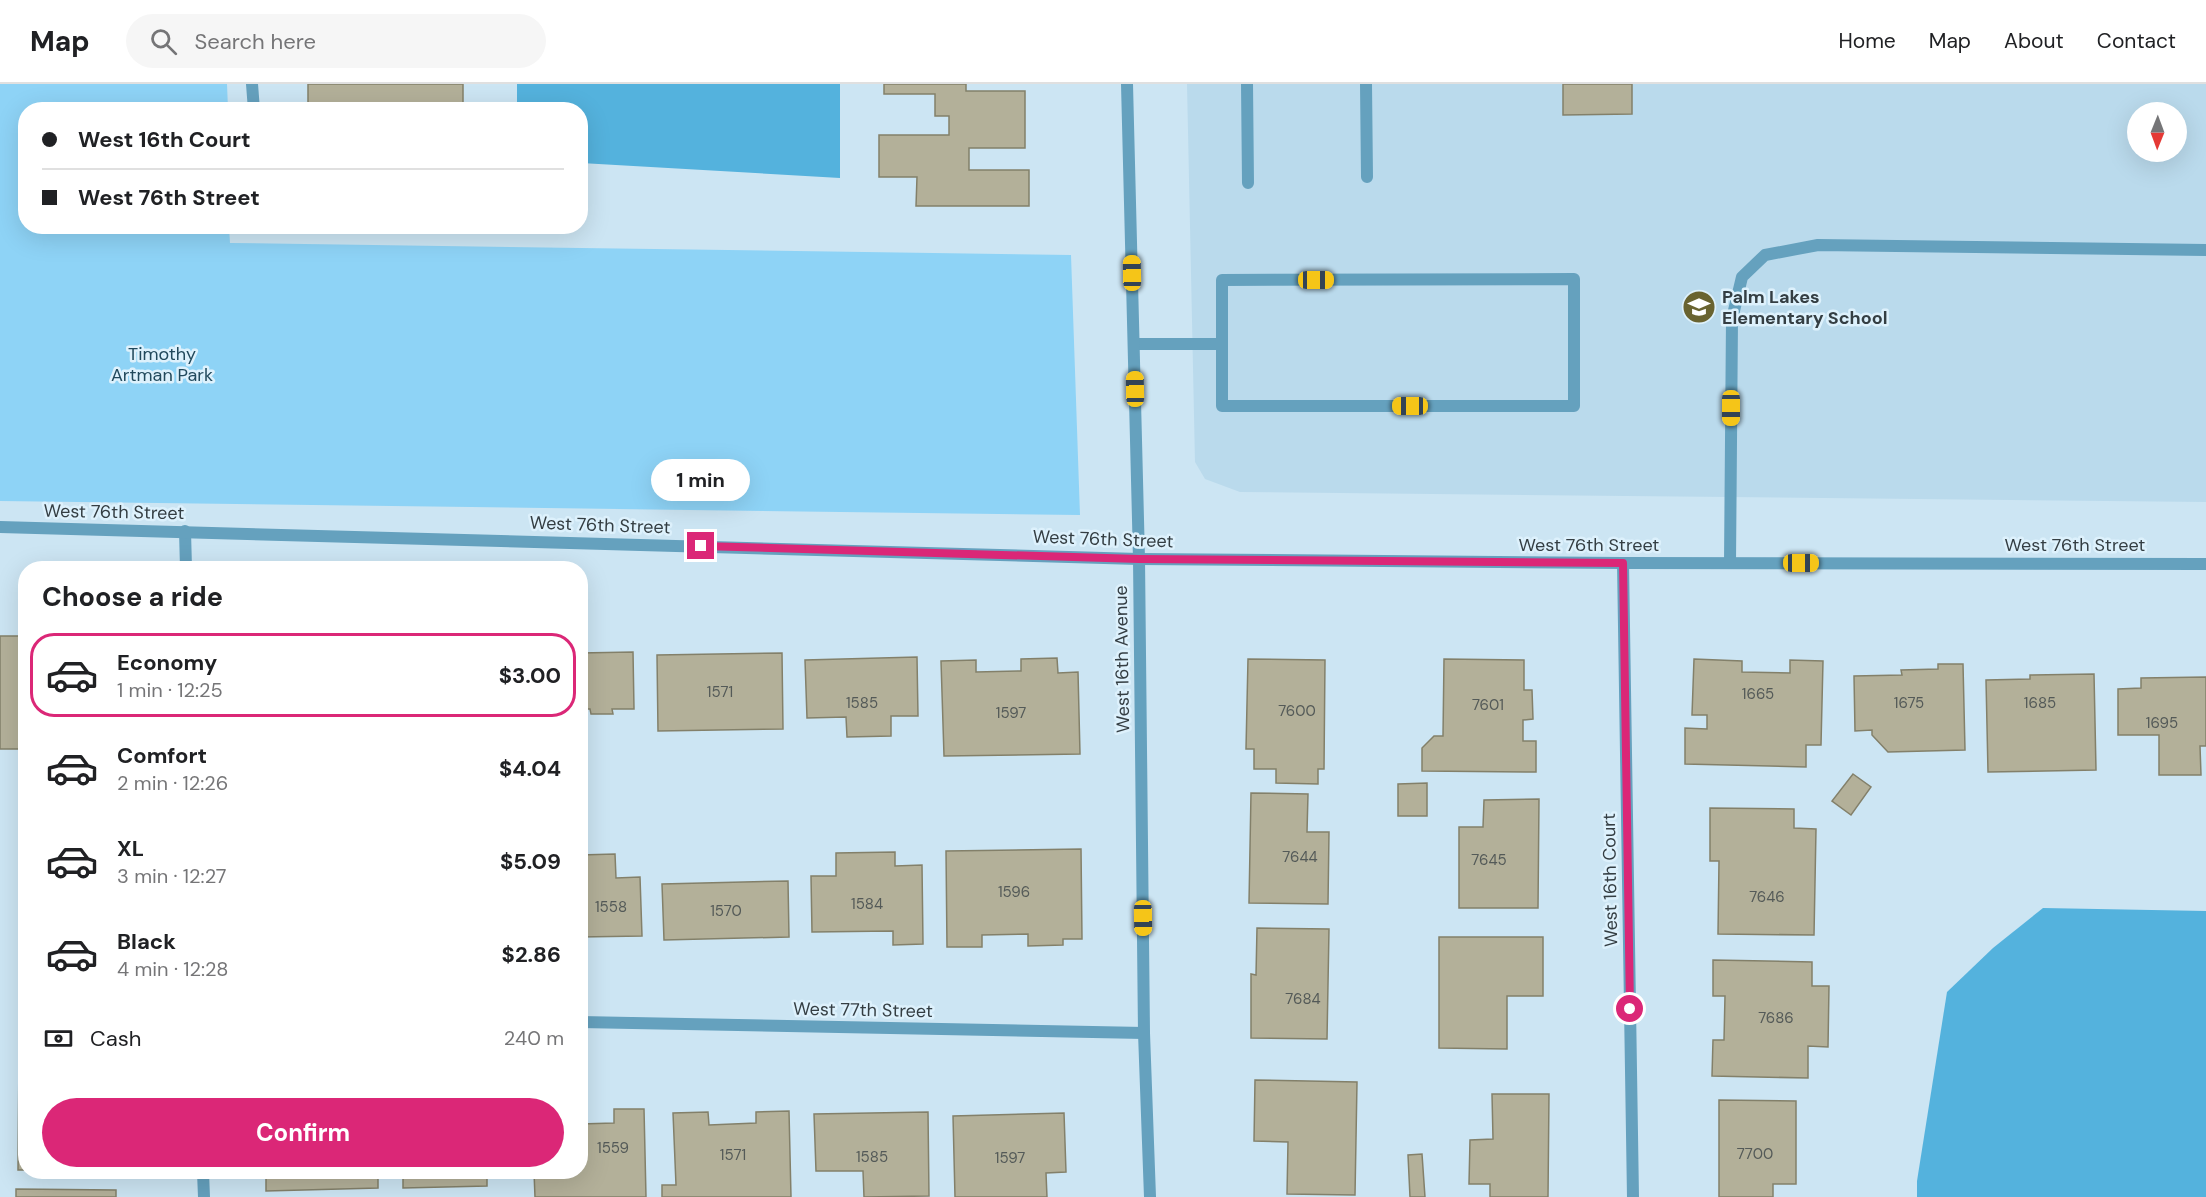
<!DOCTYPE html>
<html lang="en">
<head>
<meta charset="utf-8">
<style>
	:root { --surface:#fff; --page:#f6f6f6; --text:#202124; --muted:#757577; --line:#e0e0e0; --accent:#db2777 }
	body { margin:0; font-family:"DM Sans",sans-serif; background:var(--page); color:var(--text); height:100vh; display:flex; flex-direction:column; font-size:22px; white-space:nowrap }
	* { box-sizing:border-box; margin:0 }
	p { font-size:20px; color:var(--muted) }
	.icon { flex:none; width:33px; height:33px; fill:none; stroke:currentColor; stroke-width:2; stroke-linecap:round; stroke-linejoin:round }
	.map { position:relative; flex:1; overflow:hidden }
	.drawer { position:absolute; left:18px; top:477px; width:570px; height:618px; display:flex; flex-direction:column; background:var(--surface); border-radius:24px; box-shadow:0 6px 24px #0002 }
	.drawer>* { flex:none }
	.guide { position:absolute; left:18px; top:18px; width:570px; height:132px; border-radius:24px; box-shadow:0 6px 24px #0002; display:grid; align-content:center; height:132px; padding:0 24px; background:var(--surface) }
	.needle { width:39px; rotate:181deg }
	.buttons { position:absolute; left:2127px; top:18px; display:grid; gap:12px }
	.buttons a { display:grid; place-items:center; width:60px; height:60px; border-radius:50%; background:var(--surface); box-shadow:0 6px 24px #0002; font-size:30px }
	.end { position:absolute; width:27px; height:27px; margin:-14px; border:8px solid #db2777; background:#fff; box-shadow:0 0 0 3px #fff }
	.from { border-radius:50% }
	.bubble { position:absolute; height:42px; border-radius:21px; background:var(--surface); box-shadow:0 6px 24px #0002; font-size:20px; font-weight:700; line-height:42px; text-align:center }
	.car { position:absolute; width:18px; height:36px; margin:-18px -9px; border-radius:8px; box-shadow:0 0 4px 2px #0007; background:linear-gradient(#f5c518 24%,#345 0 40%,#f5c518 0 76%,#345 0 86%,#f5c518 0) }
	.guide b { display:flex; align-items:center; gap:21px; height:57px; font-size:22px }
	.guide b+b { border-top:2px solid var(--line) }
	.guide i { width:15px; height:15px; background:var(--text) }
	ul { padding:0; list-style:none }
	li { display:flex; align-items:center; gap:18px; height:84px; margin:0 12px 9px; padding:0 12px; border:3px solid transparent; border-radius:24px }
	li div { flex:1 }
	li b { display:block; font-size:22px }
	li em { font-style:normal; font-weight:700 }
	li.selected { border-color:var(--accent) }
	li>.icon { width:54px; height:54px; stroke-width:1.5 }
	h2 { padding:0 24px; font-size:27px; line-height:72px }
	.pay { display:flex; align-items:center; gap:15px; height:66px; padding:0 24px; font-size:22px }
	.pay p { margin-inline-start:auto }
	.cta { display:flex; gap:12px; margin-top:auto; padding:12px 24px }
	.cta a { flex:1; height:69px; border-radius:36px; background:var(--accent); color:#fff; font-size:24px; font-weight:700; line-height:69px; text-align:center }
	header { display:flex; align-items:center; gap:36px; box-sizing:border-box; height:84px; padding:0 30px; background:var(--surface); border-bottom:2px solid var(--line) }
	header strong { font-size:28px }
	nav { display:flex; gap:33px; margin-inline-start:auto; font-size:21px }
	.search { width:420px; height:54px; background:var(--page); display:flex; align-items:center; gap:15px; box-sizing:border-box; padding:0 21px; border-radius:33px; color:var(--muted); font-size:22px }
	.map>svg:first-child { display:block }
	.built { fill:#badaec; fill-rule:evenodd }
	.green { fill:#8ed3f6 }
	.water { fill:#54b2dd }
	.building { fill:#b3b099; stroke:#83806a; stroke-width:1.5 }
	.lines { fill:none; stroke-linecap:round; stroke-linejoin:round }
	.service { stroke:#65a1be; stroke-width:12 }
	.minor { stroke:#65a1be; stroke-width:12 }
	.tertiary { stroke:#65a1be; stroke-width:12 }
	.route { stroke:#db2777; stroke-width:8 }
	.labels { text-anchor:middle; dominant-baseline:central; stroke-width:5; stroke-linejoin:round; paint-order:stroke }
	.number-label { font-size:15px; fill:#545a58 }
	.poi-label { font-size:18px; font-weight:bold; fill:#343e43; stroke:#ddf1fc; text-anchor:start }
	.park-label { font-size:18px; fill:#21495c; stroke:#ddf1fc }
	.street-label { font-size:18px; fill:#343e43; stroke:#ddf1fc }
</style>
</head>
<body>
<header>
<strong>Map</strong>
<div class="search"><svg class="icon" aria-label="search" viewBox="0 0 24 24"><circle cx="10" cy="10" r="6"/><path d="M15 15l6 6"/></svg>Search here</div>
<nav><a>Home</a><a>Map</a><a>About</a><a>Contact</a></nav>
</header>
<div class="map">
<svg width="2206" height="1113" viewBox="0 0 2206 1113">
	<rect width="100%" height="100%" fill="#cce5f3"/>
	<path class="built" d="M1187 0H2206V418L1240 408 1205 395 1195 378ZM2138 28H2176V68H2138Z"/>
	<path class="green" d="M0 0H227L228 25 26 26V142L229 143 230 159 1071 171 1080 431 0 417Z"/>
	<g class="water">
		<path d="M517 0H840V94L581 79 580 26 517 25Z"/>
		<path d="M2043 824 2206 827V1113H1917V1097L1947 908 1993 864Z"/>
	</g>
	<g class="building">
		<rect x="308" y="0" width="155" height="26"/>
		<path d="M884 0H966V7H1025V64H969V86H1029V122H916L917 93H879V51H949V32H935V10H884Z"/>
		<path d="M1563 0H1632V30L1563 31Z"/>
		<path d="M0 552H26V674L25 665H0Z"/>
		<path d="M633 568 634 625H612L613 630H591L590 625H580V569Z"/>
		<path d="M782 569 783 645 658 647 657 571Z"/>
		<path d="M917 573 918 632H891V652L847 653 846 633 807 634 805 576Z"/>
		<path d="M1057 574 1058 589 1078 588 1080 670 944 672 941 577 976 576V588L1021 587V575Z"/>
		<path d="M1248 575 1325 576 1324 685H1318V700L1276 699V685H1254V665H1246Z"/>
		<path d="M1444 575 1524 576V606H1532L1533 635 1523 636V657H1536V688L1422 687V664L1434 652H1443Z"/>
		<path d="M1694 575 1742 577V588L1790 589V576L1823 577 1821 661H1806V683L1685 680V644L1707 645V631H1692Z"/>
		<path d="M1938 580H1963L1965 666 1888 668 1872 651V646L1855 647 1854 592 1902 591 1901 586 1938 585Z"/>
		<path d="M2094 590 2096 686 1988 688 1986 596 2030 595V591Z"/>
		<path d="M2206 593V662H2200L2201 691H2159V651H2118V605L2141 604V594Z"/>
		<path d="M1853 690 1871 703 1851 731 1832 717Z"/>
		<path d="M1427 699V732H1398V700Z"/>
		<path d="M1251 709 1308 710 1307 748H1329L1328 820 1249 819Z"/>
		<path d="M1539 715 1538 824H1459V743H1483L1484 716Z"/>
		<path d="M1710 724 1794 725V744L1816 745 1814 851 1718 850 1719 777H1710Z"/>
		<path d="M1081 765 1082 855H1063V861L1028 862V850L982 851V863H947L946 767Z"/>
		<path d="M895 768V782L922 781 923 860 893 861V847L812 848 811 792H836V769Z"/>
		<path d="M615 770 616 794 640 793 642 852 580 853V771Z"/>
		<path d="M788 797 789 853 664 856 662 800Z"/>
		<path d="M1257 844 1329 845 1327 955 1251 954V890L1256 891Z"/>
		<path d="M1439 853H1543V912H1507V965L1439 964Z"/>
		<path d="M1713 876 1812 878V902H1829L1828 963 1808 962V994L1712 992 1713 956H1724L1725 912H1713Z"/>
		<path d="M19 971H26V1086H18Z"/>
		<path d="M1255 996 1357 998 1355 1111 1287 1110 1288 1058 1254 1057Z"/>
		<path d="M1492 1010H1549L1548 1113H1490V1100H1469L1470 1056 1493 1055Z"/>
		<path d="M1719 1016 1796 1017V1100H1773V1113H1719Z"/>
		<path d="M614 1025H644L646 1113H535L534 1088H580V1040L614 1039Z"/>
		<path d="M789 1027 791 1113H662V1101H676L673 1029 708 1028 709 1041 756 1039V1028Z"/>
		<path d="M928 1028 929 1112 864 1113 863 1087H816L814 1030Z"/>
		<path d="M1064 1029 1066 1088 1046 1089 1047 1113H955L953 1032Z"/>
		<path d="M1422 1070 1425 1113H1410L1408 1071Z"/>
		<path d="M266 1088H378V1104L266 1107Z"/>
		<path d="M403 1088H487V1102L403 1104Z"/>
		<path d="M16 1105 116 1106V1113H16Z"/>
	</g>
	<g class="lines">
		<g class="service">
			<path d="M1247 0 1248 99"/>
			<path d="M1366 0 1367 93"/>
			<path d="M1134 260H1222V322H1574V195L1222 196V260"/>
		</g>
		<g class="minor">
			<path d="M252 0 254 26"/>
			<path d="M185 447 186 484"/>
			<path d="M1623 479 1633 1113"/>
			<path d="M1730 479 1732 235 1742 193 1765 171 1818 161 2206 166"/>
			<path d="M580 938 1144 949"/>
			<path d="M203 1088 204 1113"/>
		</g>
		<g class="tertiary">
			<path d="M1127 0 1139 475 1144 949 1150 1113"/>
			<path d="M0 443 1139 475 1623 479 2206 480"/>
		</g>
	</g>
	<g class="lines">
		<path class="route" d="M701 462 1139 475 1623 479 1630 925"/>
	</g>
	<defs>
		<symbol id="school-disc" viewBox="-11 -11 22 22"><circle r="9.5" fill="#696330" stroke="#ddf1fc"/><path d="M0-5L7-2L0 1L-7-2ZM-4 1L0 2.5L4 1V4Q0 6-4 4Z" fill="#fff"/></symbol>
	</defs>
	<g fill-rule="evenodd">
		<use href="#school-disc" x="1680" y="204" width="38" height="38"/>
	</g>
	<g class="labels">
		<g class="number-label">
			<text x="720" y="608">1571</text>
			<text x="1758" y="610">1665</text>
			<text x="862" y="619">1585</text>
			<text x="1909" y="619">1675</text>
			<text x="2040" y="619">1685</text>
			<text x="1488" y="621">7601</text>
			<text x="1297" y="627">7600</text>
			<text x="1011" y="629">1597</text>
			<text x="2162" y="639">1695</text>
			<text x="1300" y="773">7644</text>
			<text x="1489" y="776">7645</text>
			<text x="1014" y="808">1596</text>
			<text x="1767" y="813">7646</text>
			<text x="867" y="820">1584</text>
			<text x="611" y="823">1558</text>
			<text x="726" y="827">1570</text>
			<text x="1303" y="915">7684</text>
			<text x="1776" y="934">7686</text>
			<text x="613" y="1064">1559</text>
			<text x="1755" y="1070">7700</text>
			<text x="733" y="1071">1571</text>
			<text x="872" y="1073">1585</text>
			<text x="1010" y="1074">1597</text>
		</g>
		<g class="poi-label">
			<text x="1722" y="213">Palm Lakes<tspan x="1722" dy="21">Elementary School</tspan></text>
		</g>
		<g class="park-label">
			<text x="162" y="270">Timothy<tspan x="162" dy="21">Artman Park</tspan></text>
		</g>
		<g class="street-label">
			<text transform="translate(114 428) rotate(1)">West 76th Street</text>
			<text transform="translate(600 441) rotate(2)">West 76th Street</text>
			<text transform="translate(1103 455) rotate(2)">West 76th Street</text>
			<text x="1589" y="461">West 76th Street</text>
			<text x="2075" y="461">West 76th Street</text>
			<text transform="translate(1122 575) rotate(-91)">West 16th Avenue</text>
			<text transform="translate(1610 796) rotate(-91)">West 16th Court</text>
			<text transform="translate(863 926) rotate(1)">West 77th Street</text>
		</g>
	</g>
</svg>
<div class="buttons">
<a><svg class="needle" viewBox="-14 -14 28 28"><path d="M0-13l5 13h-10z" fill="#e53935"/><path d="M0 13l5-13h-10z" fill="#757577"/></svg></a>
</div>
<i class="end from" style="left:1630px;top:925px"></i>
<i class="end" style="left:701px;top:462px"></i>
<div class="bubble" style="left:651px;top:375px;width:99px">1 min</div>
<i class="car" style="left:1132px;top:189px;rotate:359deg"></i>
<i class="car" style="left:1316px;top:196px;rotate:90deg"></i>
<i class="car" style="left:1135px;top:305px;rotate:359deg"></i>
<i class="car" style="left:1410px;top:322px;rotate:270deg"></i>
<i class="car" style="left:1731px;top:324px;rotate:180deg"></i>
<i class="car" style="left:1801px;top:479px;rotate:90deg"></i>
<i class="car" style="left:1143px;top:834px;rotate:179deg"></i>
<div class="guide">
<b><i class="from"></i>West 16th Court</b>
<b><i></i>West 76th Street</b>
</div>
<section class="drawer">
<h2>Choose a ride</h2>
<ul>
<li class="selected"><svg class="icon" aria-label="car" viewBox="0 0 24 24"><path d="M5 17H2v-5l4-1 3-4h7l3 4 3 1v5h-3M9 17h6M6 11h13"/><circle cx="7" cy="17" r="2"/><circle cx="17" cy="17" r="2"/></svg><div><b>Economy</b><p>1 min · 12:25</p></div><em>$3.00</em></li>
<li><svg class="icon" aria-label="car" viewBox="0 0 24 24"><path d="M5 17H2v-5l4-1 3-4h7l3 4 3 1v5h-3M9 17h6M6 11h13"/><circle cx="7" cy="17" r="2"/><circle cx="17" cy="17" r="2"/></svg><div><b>Comfort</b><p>2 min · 12:26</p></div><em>$4.04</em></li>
<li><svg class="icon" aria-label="car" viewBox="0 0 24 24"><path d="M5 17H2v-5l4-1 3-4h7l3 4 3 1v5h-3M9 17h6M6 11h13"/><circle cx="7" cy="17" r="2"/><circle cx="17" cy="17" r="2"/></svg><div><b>XL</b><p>3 min · 12:27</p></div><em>$5.09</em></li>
<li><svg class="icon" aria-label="car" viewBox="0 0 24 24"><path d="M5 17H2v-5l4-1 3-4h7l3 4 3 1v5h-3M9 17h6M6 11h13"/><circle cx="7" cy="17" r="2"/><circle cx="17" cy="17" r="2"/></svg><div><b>Black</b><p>4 min · 12:28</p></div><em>$2.86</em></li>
</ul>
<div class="pay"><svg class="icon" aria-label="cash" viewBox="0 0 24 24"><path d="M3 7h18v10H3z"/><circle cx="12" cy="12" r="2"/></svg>Cash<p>240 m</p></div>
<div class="cta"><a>Confirm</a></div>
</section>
</div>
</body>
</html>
